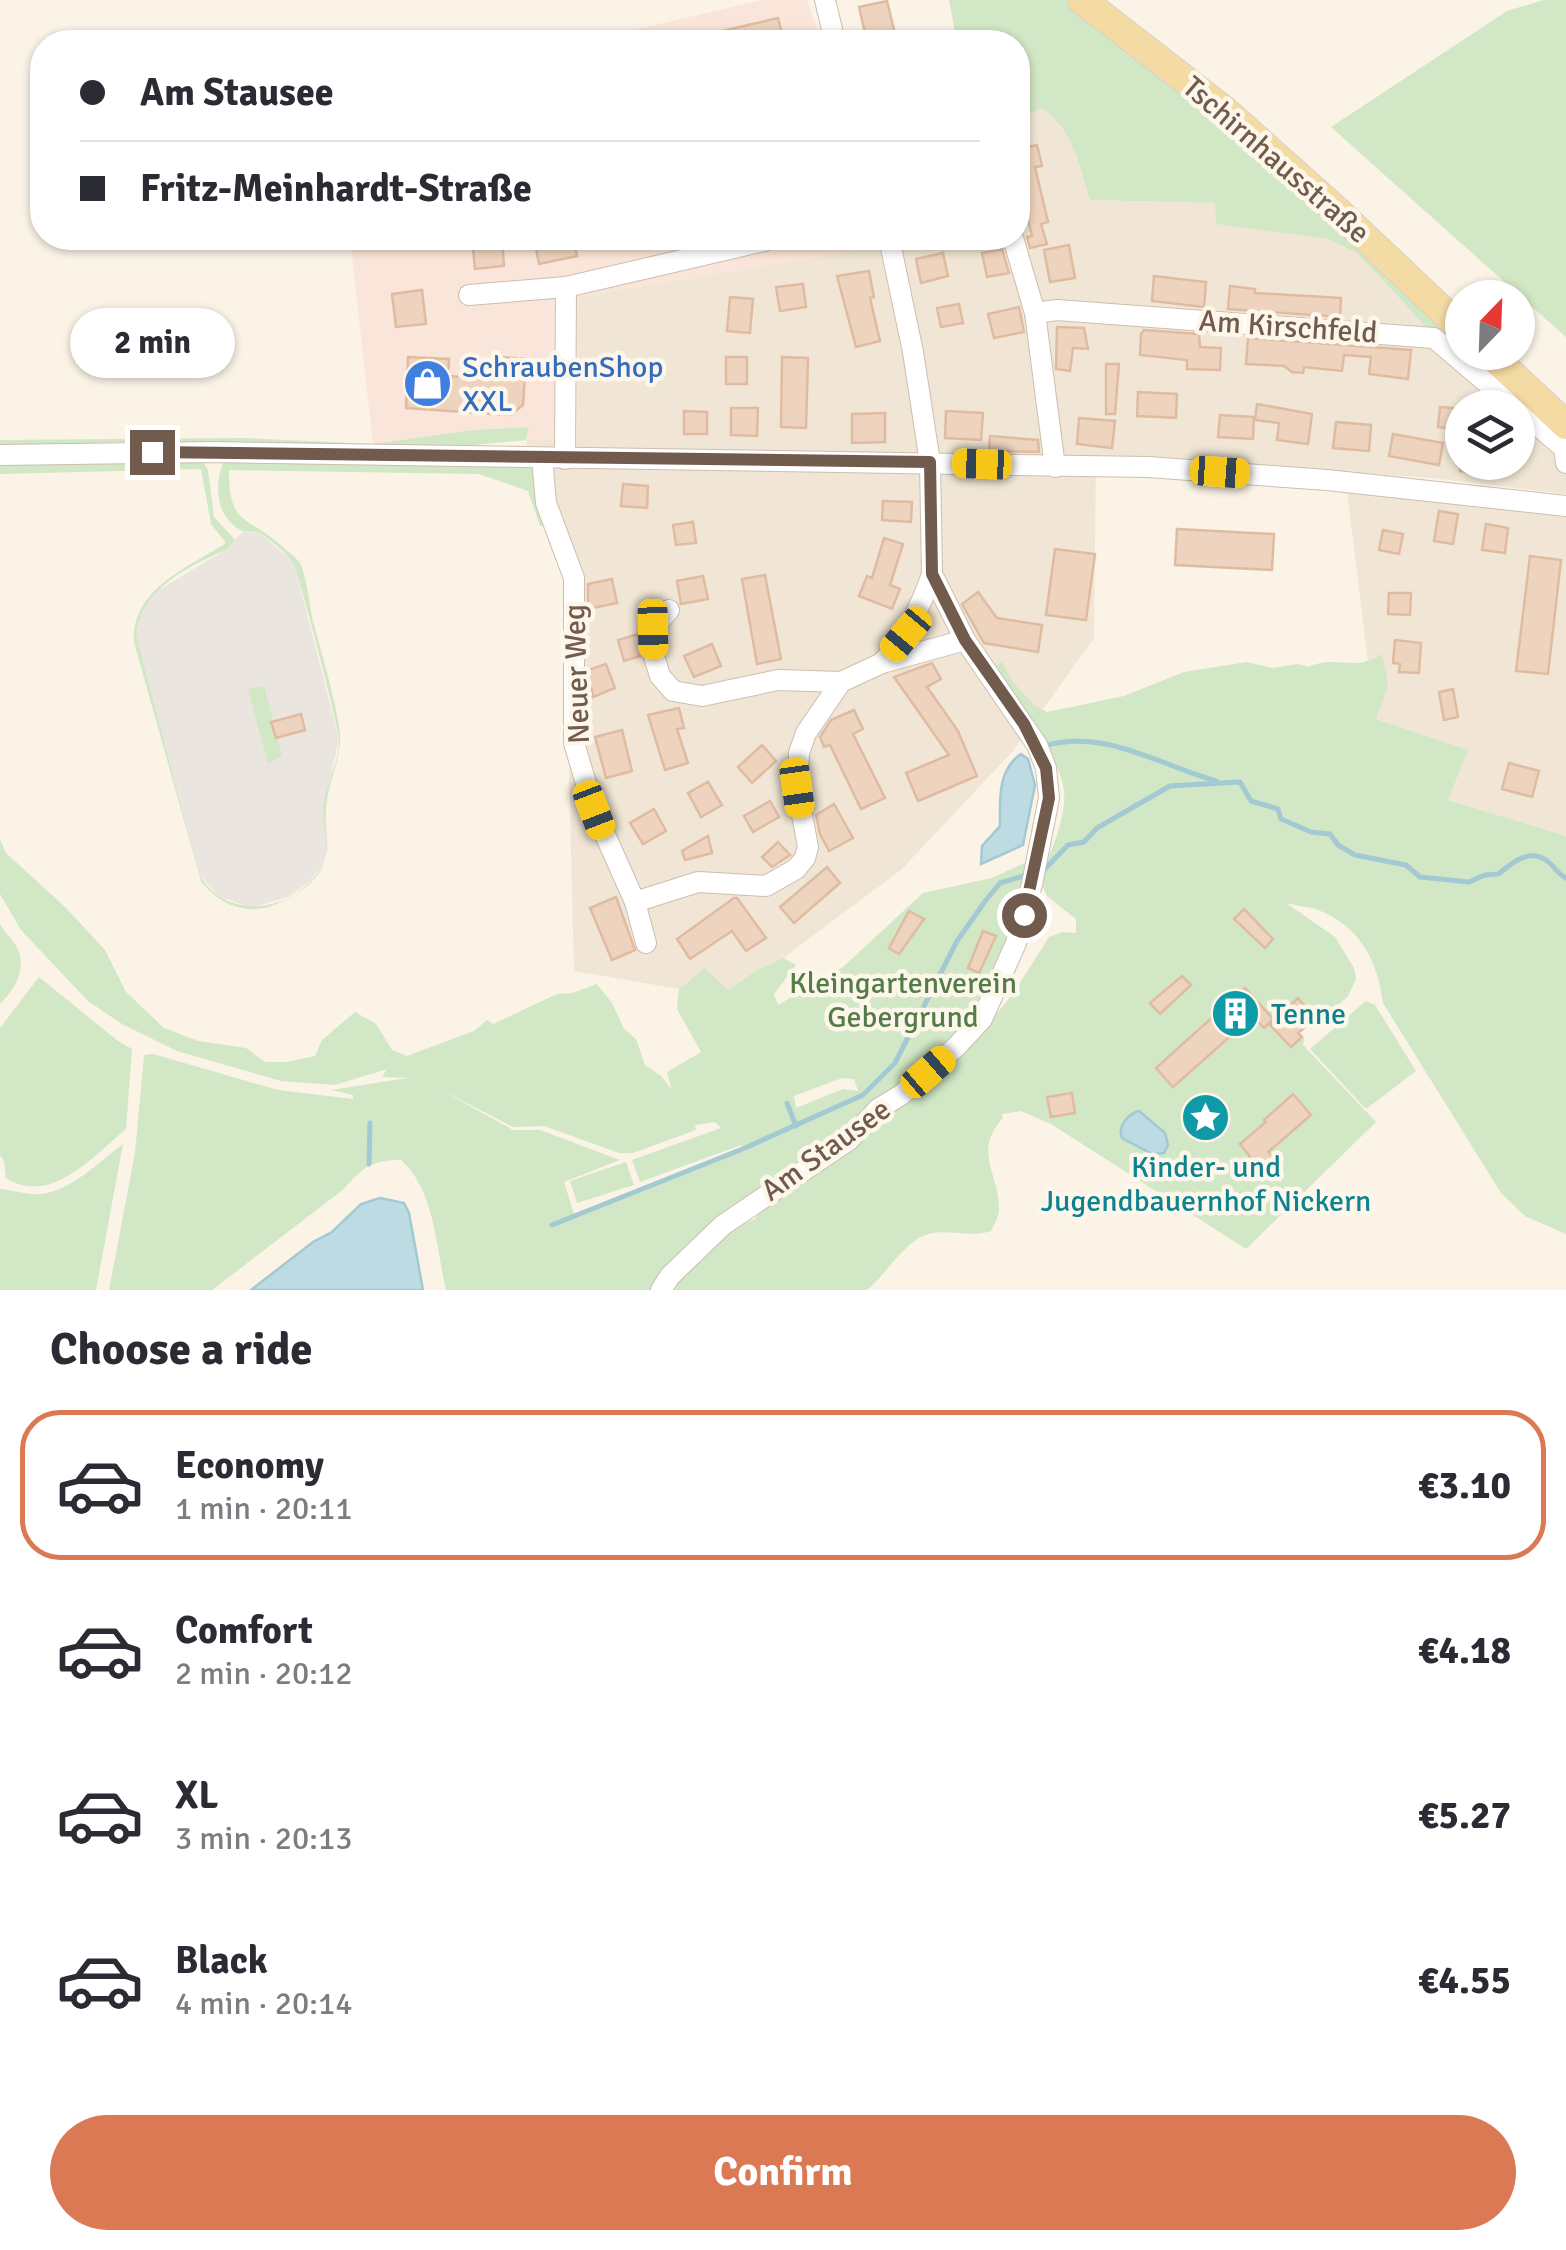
<!DOCTYPE html>
<html lang="en">
<head>
<meta charset="utf-8">
<style>
	:root { --surface:#fff; --page:#f2f2f3; --text:#2b2b33; --muted:#7c7c81; --line:#e1e1e2; --accent:#db7954 }
	body { margin:0; font-family:Signika,sans-serif; background:var(--page); color:var(--text); height:100vh; display:flex; flex-direction:column; font-size:38px; white-space:nowrap }
	* { box-sizing:border-box; margin:0 }
	p { font-size:32px; color:var(--muted) }
	.icon { flex:none; width:55px; height:55px; fill:none; stroke:currentColor; stroke-width:2; stroke-linecap:round; stroke-linejoin:round }
	.map { position:relative; height:1290px; overflow:hidden }
	.details { display:flex; flex-direction:column; background:var(--surface); flex:1 }
	.details>* { flex:none }
	.top-card { position:absolute; left:30px; top:30px; width:1000px; height:220px; border-radius:40px; box-shadow:0 2px 8px #0004; display:grid; align-content:center; height:220px; padding:0 50px; background:var(--surface) }
	.needle { width:65px; rotate:23deg }
	.tools { position:absolute; left:1445px; top:280px; display:grid; gap:20px }
	.tools a { display:grid; place-items:center; width:90px; height:90px; border-radius:50%; background:var(--surface); box-shadow:0 2px 8px #0004; font-size:50px }
	.end { position:absolute; width:45px; height:45px; margin:-22px; border:12px solid #715b4d; background:#fff; box-shadow:0 0 0 5px #fff }
	.from { border-radius:50% }
	.bubble { position:absolute; height:70px; border-radius:35px; background:var(--surface); box-shadow:0 2px 8px #0004; font-size:32px; font-weight:800; line-height:70px; text-align:center }
	.car { position:absolute; width:30px; height:60px; margin:-30px -15px; border-radius:12px; box-shadow:0 0 8px 2px #0007; background:linear-gradient(#f5c518 24%,#345 0 40%,#f5c518 0 76%,#345 0 86%,#f5c518 0) }
	.top-card b { display:flex; align-items:center; gap:35px; height:95px; font-size:38px }
	.top-card b+b { border-top:2px solid var(--line) }
	.top-card i { width:25px; height:25px; background:var(--text) }
	ul { padding:0; list-style:none }
	li { display:flex; align-items:center; gap:30px; height:150px; margin:0 20px 15px; padding:0 30px; border:5px solid transparent; border-radius:40px }
	li div { flex:1 }
	li b { display:block; font-size:38px }
	li em { font-style:normal; font-weight:800 }
	li.active { border-color:var(--accent) }
	li>.icon { width:90px; height:90px; stroke-width:1.5 }
	h2 { padding:0 50px; font-size:45px; line-height:120px }
	.primary-button { display:flex; gap:20px; margin-top:auto; padding:20px 50px }
	.primary-button a { flex:1; height:115px; border-radius:60px; background:var(--accent); color:#fff; font-size:40px; font-weight:800; line-height:115px; text-align:center }
	.map>svg:first-child { display:block }
	.residential { fill:#f1e6d5; fill-rule:evenodd }
	.commercial { fill:#fae5da }
	.industrial { fill:#ebe5df }
	.green { fill:#d1e7c5; fill-rule:evenodd }
	.water { fill:#bcdbe2; stroke:#a3c9d3; stroke-width:2.5 }
	.lines { fill:none; stroke-linecap:round; stroke-linejoin:round }
	.stream { stroke:#a3c9d3; stroke-width:5 }
	.building { fill:#eed4bf; stroke:#dfbca1; stroke-width:2.5 }
	.minor-casing { stroke:#cdbeb0; stroke-width:22 }
	.major-casing { stroke:#d7d1cd; stroke-width:30 }
	.minor { stroke:#fff; stroke-width:20 }
	.major { stroke:#f4daa3; stroke-width:28 }
	.route { stroke:#715b4d; stroke-width:12 }
	.labels { text-anchor:middle; dominant-baseline:central; stroke-width:9; stroke-linejoin:round; paint-order:stroke }
	.street-label { font-size:30px; fill:#715b4d; stroke:#fdf7eb }
	.shop-label { font-size:30px; fill:#366cbe; stroke:#fdf7eb; text-anchor:start }
	.park-label { font-size:30px; fill:#557c48; stroke:#fdf7eb }
	.culture-label { font-size:30px; fill:#0d838f; stroke:#fdf7eb; text-anchor:start }
</style>
</head>
<body>
<div class="map">
<svg width="1566" height="1290" viewBox="0 0 1566 1290">
	<rect width="100%" height="100%" fill="#faf3e6"/>
	<g class="residential">
		<path d="M1042 108 1058 119 1074 145 1091 200 1215 203 1217 224 1327 239 1357 253 1430 331 1566 449V494L1433 478 1096 456 1094 638 1013 751 901 870 783 958 757 970 728 990 705 968 679 989 574 971 566 645 570 578 543 509 526 440 578 438 577 297 884 246 882 238H1018V120ZM1462 408H1518V462H1462Z"/>
		<path d="M1347 491 1566 515V836L1448 800 1467 750 1375 719Z"/>
	</g>
	<g class="commercial">
		<path d="M762 0H807L822 42H614L612 35Z"/>
		<path d="M350 238H882L885 246 578 297V439L526 440 528 427 473 430 373 444Z"/>
	</g>
	<path class="industrial" d="M243 531 261 534 294 563 339 739 323 811 328 848 322 865 309 882 290 896 251 908 218 896 199 873 136 634 138 620 152 594 227 549Z"/>
	<g class="green">
		<path d="M949 0H1069L1219 118 1436 318 1462 345V352L1471 353 1540 419 1430 331 1357 253 1327 239 1216 224 1215 203 1090 200C1080 165 1073 130 1042 108L1018 120V42H957Z"/>
		<path d="M1544 0H1566V337L1331 127 1507 11Z"/>
		<path d="M529 427 526 440 412 451 119 442 0 447V440L243 438 373 444 473 430Z"/>
		<path d="M201 459 208 470 214 517 235 540 227 549C188 567 143 587 136 634L199 873C224 924 299 912 322 865 331 846 324 832 323 813 323 788 340 763 339 739 339 727 298 570 293 563 287 554 268 537 259 533 251 531 244 533 237 528 215 513 214 481 225 459L532 467 549 524 540 526 528 491 479 474 229 470C229 529 248 514 285 549 291 554 298 559 301 565 307 581 309 601 312 617 319 645 342 719 340 743 338 766 327 787 326 810 324 832 332 847 321 869 311 888 292 897 274 905 246 916 218 904 201 881L134 642C131 589 189 567 226 543L211 524 201 469 0 474V460Z"/>
		<path d="M1382 654 1388 685 1376 719 1468 750 1448 800 1566 836V1234L1525 1216 1501 1193 1383 1003C1378 964 1363 931 1325 913 1314 907 1298 906 1286 903L1335 937 1354 968 1356 979 1348 996 1312 1029 1304 1027 1298 1031 1304 1039 1303 1045 1376 1122 1246 1249 1051 1124 1021 1111 1002 1114 1003 1118C972 1152 999 1172 999 1209 999 1216 994 1225 991 1231 969 1239 939 1225 919 1238 899 1250 885 1275 867 1290H668L723 1233 755 1219 764 1202 974 1041 1013 994 1049 937 1062 932 1076 933V919L1047 896 1040 881C1049 854 1067 819 1064 790 1061 762 1013 692 996 665L1002 662 1013 682 1035 706 1047 712 1124 696 1184 672 1247 662 1272 668 1298 664 1309 667C1336 654 1353 673 1382 654Z"/>
		<path d="M264 686 282 756 268 764 248 689Z"/>
		<path d="M0 839 6 853 65 907 105 950 126 992 164 1028 198 1041 246 1048 265 1062H287L315 1056 322 1040 355 1012 376 1024 392 1050 407 1056 474 1031 487 1020 493 1024 557 994 572 993 597 984 612 1003 624 1029 636 1039 645 1065 661 1076 672 1090 667 1072 701 1052 677 1009 679 989 705 968 728 990 757 970 783 958 796 965 774 994 778 1005 843 967 923 893 992 878 1029 861C1011 928 1001 991 953 1043L655 1290H446C436 1248 435 1190 401 1160 373 1160 362 1167 344 1189L212 1290H109L135 1153 144 1055 153 1054 278 1090 353 1099V1095L331 1090 408 1078 382 1077 387 1069 335 1085 281 1081 177 1051 122 1024 88 1001 21 930 0 894ZM842 1078 854 1079 858 1091 843 1089 796 1108 794 1096ZM434 1086 513 1127 544 1126 619 1153H633L696 1130 695 1125 715 1122 721 1128 632 1160 640 1182 741 1145 744 1148 574 1214 564 1182 620 1160 540 1130H513Z"/>
		<path d="M0 924C5 934 16 942 19 952 25 973 14 990 0 1004Z"/>
		<path d="M39 977 118 1041 132 1049 126 1129C94 1155 51 1207 6 1178L4 1161 0 1155V1028Z"/>
		<path d="M1366 1001 1375 1005 1416 1071 1366 1109 1310 1049Z"/>
		<path d="M123 1144 96 1290H0V1189C13 1190 27 1195 40 1194 70 1192 100 1161 123 1144Z"/>
		<path d="M626 1162 634 1185 577 1203 570 1181Z"/>
	</g>
	<g class="water">
		<path d="M1021 754 1028 759 1035 785 1023 845 981 864 982 846 1000 826C1000 801 997 770 1021 754Z"/>
		<path d="M1139 1111 1165 1133 1168 1145 1164 1153 1152 1154 1122 1138C1117 1127 1128 1114 1139 1111Z"/>
		<path d="M380 1198 404 1203 409 1213 423 1290H251L313 1242 332 1232 361 1204Z"/>
	</g>
	<g class="lines">
		<g class="stream">
			<path d="M1044 746C1105 728 1159 765 1216 781"/>
			<path d="M1041 873 1068 845 1084 842 1097 828 1170 786 1240 782 1251 801 1278 809 1281 819 1311 832 1330 834 1338 845 1355 855 1406 865 1420 877 1469 882 1485 875 1498 874C1511 864 1528 848 1546 860 1555 866 1556 873 1566 878"/>
			<path d="M787 1103 796 1126"/>
			<path d="M369 1164 370 1123"/>
			<path d="M552 1225 745 1148 863 1095 895 1063 957 941 986 900 1000 883 1030 874"/>
		</g>
	</g>
	<g class="building">
		<path d="M887 1 897 42H867L859 7Z"/>
		<path d="M778 18 784 42H694L693 38Z"/>
		<path d="M1037 145 1042 166 1035 167 1048 222 1041 224 1047 244 1030 248 1027 237 1032 236 1020 188 1022 187 1018 149Z"/>
		<path d="M472 238H502L504 266 475 269Z"/>
		<path d="M534 238H573L577 256 539 264Z"/>
		<path d="M1069 245 1075 278 1050 282 1044 250Z"/>
		<path d="M1002 249 1009 273 987 277 982 253Z"/>
		<path d="M943 253 948 276 921 283 916 259Z"/>
		<path d="M869 271 874 297 870 298 880 341 856 347 837 276Z"/>
		<path d="M1154 276 1206 282 1204 307 1152 301Z"/>
		<path d="M803 284 806 307 780 311 776 287Z"/>
		<path d="M1230 286 1255 289V293L1341 298 1340 317 1228 309Z"/>
		<path d="M422 290 426 324 396 327 392 294Z"/>
		<path d="M730 297 753 299 750 333 727 331Z"/>
		<path d="M959 304 963 323 941 327 937 308Z"/>
		<path d="M1019 307 1024 332 994 338 988 314Z"/>
		<path d="M1057 327 1084 328 1088 349 1073 348 1070 371 1056 369Z"/>
		<path d="M1144 330 1199 334 1200 347 1221 348 1220 370 1187 369V360L1140 355 1141 334Z"/>
		<path d="M1248 338 1411 350 1408 379 1369 374 1371 357 1344 355 1342 371 1304 367 1303 373 1292 372 1284 366 1246 364Z"/>
		<path d="M408 357 449 359 448 376 497 379 499 357 526 359 523 405 511 415 406 408Z"/>
		<rect x="726" y="357" width="21" height="27"/>
		<path d="M782 357 808 358 806 428 781 427Z"/>
		<path d="M1106 364H1119L1115 414H1106Z"/>
		<path d="M1138 392 1177 394 1176 418 1137 416Z"/>
		<path d="M1257 404 1312 414 1308 444 1277 440 1279 423 1255 420Z"/>
		<path d="M1440 407 1462 409 1460 430 1438 427Z"/>
		<path d="M731 408H758L757 436 731 435Z"/>
		<path d="M684 411 707 412V434H684Z"/>
		<path d="M946 411 983 413 981 440 945 438Z"/>
		<path d="M885 413V442L852 443V414Z"/>
		<path d="M1220 415 1254 417 1253 439 1218 437Z"/>
		<path d="M1079 418 1115 421 1112 448 1077 444Z"/>
		<path d="M1336 422 1371 425 1369 451 1333 448Z"/>
		<path d="M1393 434 1443 443 1439 465 1389 456Z"/>
		<path d="M990 436 1038 440 1039 452 989 451Z"/>
		<path d="M1460 462H1504L1503 475 1460 471Z"/>
		<path d="M623 484 648 486 647 508 621 506Z"/>
		<path d="M883 501 912 502 911 522 882 520Z"/>
		<path d="M1439 511 1458 514 1453 544 1434 541Z"/>
		<path d="M693 522 696 543 676 545 673 525Z"/>
		<path d="M1486 524 1508 528 1505 553 1482 550Z"/>
		<path d="M1177 529 1274 534 1272 570 1175 565Z"/>
		<path d="M1383 530 1403 534 1399 554 1379 550Z"/>
		<path d="M884 538 903 544 890 585 900 589 892 609 859 596 867 576 872 578Z"/>
		<path d="M1055 549 1095 554 1086 620 1046 615Z"/>
		<path d="M1530 556 1561 560 1548 674 1516 671Z"/>
		<path d="M765 575 781 659 757 664 742 579Z"/>
		<path d="M703 576 708 599 681 604 677 581Z"/>
		<path d="M612 579 617 603 588 609V584Z"/>
		<path d="M978 592 997 618 1042 625 1038 652 984 643 962 604Z"/>
		<path d="M1389 593H1411L1410 615 1388 614Z"/>
		<path d="M639 634 640 656 624 661 618 640Z"/>
		<path d="M1395 640 1421 643 1419 673 1399 672 1400 664 1393 663Z"/>
		<path d="M712 644 721 666 694 677 684 656Z"/>
		<path d="M932 663 941 679 927 687 958 731 977 776 918 801 906 773 949 755 894 677Z"/>
		<path d="M606 664 615 688 593 697 588 670Z"/>
		<path d="M1453 689 1458 717 1444 720 1439 692Z"/>
		<path d="M679 708 684 728 677 729 688 763 665 770 648 715Z"/>
		<path d="M854 710 863 729 853 734 885 798 861 809 830 745 824 747 820 737 831 720Z"/>
		<path d="M301 714 305 730 276 738 271 722Z"/>
		<path d="M622 730 632 771 606 778 595 737Z"/>
		<path d="M762 745 776 761 752 783 738 767Z"/>
		<path d="M1509 763 1539 771 1532 797 1502 789Z"/>
		<path d="M708 782 722 805 701 817 688 793Z"/>
		<path d="M770 801 779 817 753 832 744 816Z"/>
		<path d="M834 804 853 838 829 851 820 834 816 815Z"/>
		<path d="M654 809 666 831 643 844 630 823Z"/>
		<path d="M708 836 712 853 685 860 682 851Z"/>
		<path d="M778 842 790 855 772 867 762 857Z"/>
		<path d="M827 867 840 883 794 923 780 907Z"/>
		<path d="M616 897 635 950 612 960 590 908Z"/>
		<path d="M734 898H737L766 938 746 951 732 931 690 959 677 939Z"/>
		<path d="M1244 909 1273 939 1265 948 1234 919Z"/>
		<path d="M909 911 924 919 899 954 889 948Z"/>
		<path d="M983 931 996 936 979 973 968 968Z"/>
		<path d="M1182 976 1191 985 1160 1014 1150 1003Z"/>
		<path d="M1245 988 1273 1019 1264 1028 1253 1016 1173 1087 1156 1068Z"/>
		<path d="M1298 998 1315 1019 1298 1033 1302 1037 1291 1047 1270 1025Z"/>
		<path d="M1072 1093 1075 1113 1051 1117 1047 1097Z"/>
		<path d="M1293 1094 1311 1115 1268 1152 1273 1157 1259 1168 1240 1144 1266 1122 1264 1120Z"/>
	</g>
	<g class="lines">
		<defs>
			<g id="minor">
				<path d="M825 0 835 42"/>
				<path d="M1013 238 1035 313 1055 467"/>
				<path d="M469 295 566 287"/>
				<path d="M1035 313 1057 310 1434 338 1516 408"/>
				<path d="M1518 409 1564 448 1566 463"/>
				<path d="M0 455 212 452 1148 467 1327 480 1566 506"/>
				<path d="M542 458 546 503 574 578V743L594 810 635 902 646 943"/>
				<path d="M565 459 566 287 764 241"/>
				<path d="M669 610 653 629V653L660 676 673 691 702 696 778 680 841 682 882 663 965 640"/>
				<path d="M882 663C906 635 920 609 932 574"/>
				<path d="M635 902 698 882 766 886 796 869 805 858 808 847 797 788 799 753 806 733 841 682"/>
				<path d="M661 1290 670 1276 723 1225 849 1140 878 1109 901 1095 956 1047 982 1019 1016 943 1032 884 1049 798 1046 768 1037 745 965 640 932 574 930 462 913 352 889 238"/>
			</g>
			<g id="major">
				<path d="M1082 0 1224 110 1336 210 1462 329"/>
				<path d="M1488 352 1566 425"/>
			</g>
		</defs>
		<use href="#minor" class="minor-casing"/>
		<use href="#major" class="major-casing"/>
		<use href="#minor" class="minor"/>
		<use href="#major" class="major"/>
	</g>
	<g class="lines">
		<path class="route" d="M152 452 930 462 932 574 965 640 1024 724 1046 768 1049 798 1024 915"/>
	</g>
	<defs>
		<symbol id="shop-disc" viewBox="-11 -11 22 22"><circle r="9.5" fill="#3f7fe0" stroke="#fdf7eb"/><path d="M-5-2.5h2.3a2.7 3.5 0 0 1 5.4 0H5L5.5 6h-11ZM-1.5-2.5h3a1.5 2.3 0 0 0-3 0Z" fill="#fff"/></symbol>
		<symbol id="building-disc" viewBox="-11 -11 22 22"><circle r="9.5" fill="#0f9aa8" stroke="#fdf7eb"/><path d="M-4-6H4V6H1V3H-1V6H-4ZM-2.5-4.3h1.7v1.8h-1.7ZM.8-4.3h1.7v1.8H.8ZM-2.5-1h1.7V.8h-1.7ZM.8-1h1.7V.8H.8Z" fill="#fff"/></symbol>
		<symbol id="sight-disc" viewBox="-11 -11 22 22"><circle r="9.5" fill="#0f9aa8" stroke="#fdf7eb"/><path d="M0-6L1.8-2.2L6-1.7L2.9 1.2L3.7 5.4L0 3.3L-3.7 5.4L-2.9 1.2L-6-1.7L-1.8-2.2Z" fill="#fff"/></symbol>
	</defs>
	<g fill-rule="evenodd">
		<use href="#shop-disc" x="400" y="356" width="55" height="55"/>
		<use href="#building-disc" x="1208" y="986" width="55" height="55"/>
		<use href="#sight-disc" x="1178" y="1090" width="55" height="55"/>
	</g>
	<g class="labels">
		<g class="street-label">
			<text transform="translate(1276 160) rotate(41)">Tschirnhausstraße</text>
			<text transform="translate(1288 327) rotate(4)">Am Kirschfeld</text>
			<text transform="translate(577 674) rotate(-92)">Neuer Weg</text>
			<text transform="translate(826 1150) rotate(-36)">Am Stausee</text>
		</g>
		<g class="shop-label">
			<text x="462" y="367">SchraubenShop<tspan x="462" dy="34">XXL</tspan></text>
		</g>
		<g class="park-label">
			<text x="903" y="983">Kleingartenverein<tspan x="903" dy="34">Gebergrund</tspan></text>
		</g>
		<g class="culture-label">
			<text x="1271" y="1014">Tenne</text>
			<text x="1206" y="1167" text-anchor="middle">Kinder- und<tspan x="1206" dy="34">Jugendbauernhof Nickern</tspan></text>
		</g>
	</g>
</svg>
<div class="tools">
<a><svg class="needle" viewBox="-14 -14 28 28"><path d="M0-13l5 13h-10z" fill="#e53935"/><path d="M0 13l5-13h-10z" fill="#7c7c81"/></svg></a>
<a><svg class="icon" aria-label="layers" viewBox="0 0 24 24"><path d="M12 4l9 5-9 5-9-5zM3 14l9 5 9-5"/></svg></a>
</div>
<i class="end from" style="left:1024px;top:915px"></i>
<i class="end" style="left:152px;top:452px"></i>
<div class="bubble" style="left:70px;top:308px;width:165px">2 min</div>
<i class="car" style="left:982px;top:464px;rotate:272deg"></i>
<i class="car" style="left:1220px;top:472px;rotate:94deg"></i>
<i class="car" style="left:653px;top:629px;rotate:179deg"></i>
<i class="car" style="left:906px;top:634px;rotate:220deg"></i>
<i class="car" style="left:797px;top:788px;rotate:172deg"></i>
<i class="car" style="left:594px;top:810px;rotate:159deg"></i>
<i class="car" style="left:928px;top:1072px;rotate:49deg"></i>
<div class="top-card">
<b><i class="from"></i>Am Stausee</b>
<b><i></i>Fritz-Meinhardt-Straße</b>
</div>
</div>
<section class="details">
<h2>Choose a ride</h2>
<ul>
<li class="active"><svg class="icon" aria-label="car" viewBox="0 0 24 24"><path d="M5 17H2v-5l4-1 3-4h7l3 4 3 1v5h-3M9 17h6M6 11h13"/><circle cx="7" cy="17" r="2"/><circle cx="17" cy="17" r="2"/></svg><div><b>Economy</b><p>1 min · 20:11</p></div><em>€3.10</em></li>
<li><svg class="icon" aria-label="car" viewBox="0 0 24 24"><path d="M5 17H2v-5l4-1 3-4h7l3 4 3 1v5h-3M9 17h6M6 11h13"/><circle cx="7" cy="17" r="2"/><circle cx="17" cy="17" r="2"/></svg><div><b>Comfort</b><p>2 min · 20:12</p></div><em>€4.18</em></li>
<li><svg class="icon" aria-label="car" viewBox="0 0 24 24"><path d="M5 17H2v-5l4-1 3-4h7l3 4 3 1v5h-3M9 17h6M6 11h13"/><circle cx="7" cy="17" r="2"/><circle cx="17" cy="17" r="2"/></svg><div><b>XL</b><p>3 min · 20:13</p></div><em>€5.27</em></li>
<li><svg class="icon" aria-label="car" viewBox="0 0 24 24"><path d="M5 17H2v-5l4-1 3-4h7l3 4 3 1v5h-3M9 17h6M6 11h13"/><circle cx="7" cy="17" r="2"/><circle cx="17" cy="17" r="2"/></svg><div><b>Black</b><p>4 min · 20:14</p></div><em>€4.55</em></li>
</ul>
<div class="primary-button"><a>Confirm</a></div>
</section>
</body>
</html>
